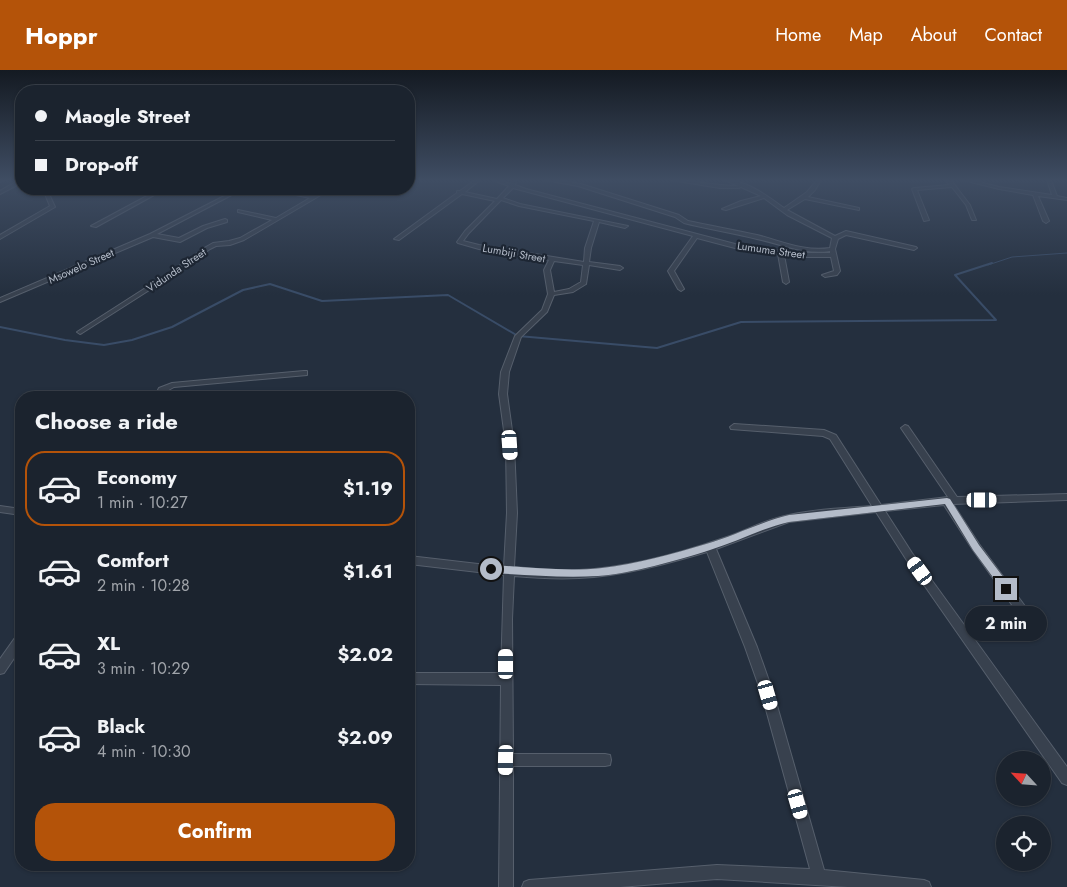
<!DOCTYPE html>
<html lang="en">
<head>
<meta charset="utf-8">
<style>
	:root { --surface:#1b232e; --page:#282f3a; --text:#f1f3f6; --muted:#a0a4aa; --line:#39404a; --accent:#b45309 }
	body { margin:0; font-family:Jost,sans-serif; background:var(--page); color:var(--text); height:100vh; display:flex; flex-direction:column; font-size:19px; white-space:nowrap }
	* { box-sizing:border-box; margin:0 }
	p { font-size:16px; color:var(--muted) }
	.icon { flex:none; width:28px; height:28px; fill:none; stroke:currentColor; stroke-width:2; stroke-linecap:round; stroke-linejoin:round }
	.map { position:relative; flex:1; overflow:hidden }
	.drawer { position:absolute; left:15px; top:321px; width:400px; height:480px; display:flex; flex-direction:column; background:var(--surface); border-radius:20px; box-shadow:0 1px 4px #0004,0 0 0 1px var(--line) }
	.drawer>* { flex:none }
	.guide { position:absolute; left:15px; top:15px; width:400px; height:110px; border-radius:20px; box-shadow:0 1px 4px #0004,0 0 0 1px var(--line); display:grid; align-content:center; height:110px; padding:0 20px; background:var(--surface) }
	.needle { width:32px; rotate:296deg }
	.fabs { position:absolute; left:996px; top:681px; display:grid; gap:10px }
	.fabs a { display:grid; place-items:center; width:55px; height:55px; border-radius:50%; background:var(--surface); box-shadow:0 1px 4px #0004,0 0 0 1px var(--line); font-size:25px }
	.end { position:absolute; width:22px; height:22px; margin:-11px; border:6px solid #b4bcc9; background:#111; box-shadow:0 0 0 2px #111 }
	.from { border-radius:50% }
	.bubble { position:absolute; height:35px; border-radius:18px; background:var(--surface); box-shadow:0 1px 4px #0004,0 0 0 1px var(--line); font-size:16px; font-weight:700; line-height:35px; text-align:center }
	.car { position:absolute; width:15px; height:30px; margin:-15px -8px; border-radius:6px; box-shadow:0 0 4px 1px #0007; background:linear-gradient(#fff 24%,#345 0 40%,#fff 0 76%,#345 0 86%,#fff 0) }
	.guide b { display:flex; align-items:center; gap:18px; height:48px; font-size:19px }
	.guide b+b { border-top:1px solid var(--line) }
	.guide i { width:12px; height:12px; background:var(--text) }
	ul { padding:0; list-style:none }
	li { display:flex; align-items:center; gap:15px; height:75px; margin:0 10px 8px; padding:0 10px; border:2px solid transparent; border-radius:20px }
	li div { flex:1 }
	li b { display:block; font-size:19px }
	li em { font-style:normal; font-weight:700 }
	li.on { border-color:var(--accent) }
	li>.icon { width:45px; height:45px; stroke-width:1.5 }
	h2 { padding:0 20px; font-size:22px; line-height:60px }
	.action { display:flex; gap:10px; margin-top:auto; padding:10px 20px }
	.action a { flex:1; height:58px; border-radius:20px; background:var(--accent); color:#fff; font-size:20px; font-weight:700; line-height:58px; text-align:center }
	header { display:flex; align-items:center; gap:30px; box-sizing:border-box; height:70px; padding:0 25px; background:var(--accent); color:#fff }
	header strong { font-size:24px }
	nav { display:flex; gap:28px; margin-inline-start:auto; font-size:18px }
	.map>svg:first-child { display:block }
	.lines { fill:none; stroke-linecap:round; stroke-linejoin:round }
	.stream-far1 { stroke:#394c67; stroke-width:1 }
	.stream { stroke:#394c67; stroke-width:2 }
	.street-casing { stroke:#565f6c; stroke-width:2 }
	.street { fill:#38414e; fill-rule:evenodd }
	.route { fill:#b4bcc9 }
	.labels { text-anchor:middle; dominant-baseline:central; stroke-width:4.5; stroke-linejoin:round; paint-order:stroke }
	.far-street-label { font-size:11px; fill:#b4bcc9; stroke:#1d2633 }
</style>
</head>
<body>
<header>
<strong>Hoppr</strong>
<nav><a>Home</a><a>Map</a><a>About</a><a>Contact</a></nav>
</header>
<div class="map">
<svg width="1067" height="817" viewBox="0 0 1067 817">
	<rect width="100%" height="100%" fill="#242f3e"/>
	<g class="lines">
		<path class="stream-far1" d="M988 195 1012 187 1067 183"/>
		<path class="stream" d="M0 257 65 270 104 275 132 270 172 257 243 220 270 214 322 231 448 225 518 266 657 278 741 252 996 250 955 205 992 193"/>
		<defs>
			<g id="street">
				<path d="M0 110H4L0 112Z"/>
				<path d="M19 110H21V113L0 124V121Z"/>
				<path d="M475 110H480L465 122 497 129 509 116 493 110H500L510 114 512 110H516L515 115 526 119 735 174 797 183H830V181C804 185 781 174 757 169 733 163 708 159 684 153L675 147 578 116 545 110H558L581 114 679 145 688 151C711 156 734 160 757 165 781 171 804 182 830 178L832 168 787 145 764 128 726 140 722 139 741 131 761 126 741 117 739 118H720L671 110C693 110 715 116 738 116L725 110C747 110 767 126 784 138L807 122 817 110H821L815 120 808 127 859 138V140L805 129 787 140 835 166 846 161 916 177 917 178 914 180 846 165 838 169 835 179 840 201 837 205 825 207 822 205 834 201 831 187H797L784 185 789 212 786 214 783 212 778 184 735 178 697 168 674 201 684 219 681 221 678 219 668 201 693 166 513 118 503 128 520 134 628 156 625 158 599 152 591 178 589 192 620 196 623 198 620 200 589 195 586 214 573 222 554 225 547 242 521 267 509 302 507 324 514 375 517 443 514 497C536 499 558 501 579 500 628 498 678 484 724 468 746 461 766 449 789 445 816 439 845 438 872 436L830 369 823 366 731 359 730 357 734 354 824 360 836 365 881 435 948 427 901 358 905 355 908 356 957 427 1067 424V430L953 434 979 474 1030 543 1031 546 1030 549 1026 551 1022 549 973 480 944 435 885 441 912 483 1067 697V715L1062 713 906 489 876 442 789 452 716 479 757 577 774 625 824 800 924 810 929 812 931 817H848L717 809 620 817H522L524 812 529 810 717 795 810 799 762 625 745 577 707 482C666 494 623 506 579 508 558 509 536 508 514 506L512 549 513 684H605L610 685 611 690 610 695 605 696H513V817H499L501 615 409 614V603H501L504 505 409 494V486L504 497 507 443 506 375 499 324 501 302 515 266 542 240 548 224 544 200 549 190 479 179 458 173 457 172 465 161 495 131 462 124 399 170 394 169 457 123V121H460ZM501 130 519 136 594 151 585 178 584 192 479 175 463 171 469 163ZM554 191 583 195 581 212 569 219 554 222 550 200Z"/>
				<path d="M946 110H951L970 135 976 150H972L966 135 952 117 917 120 929 150 924 151 912 119 914 118 949 115Z"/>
				<path d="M963 110H972L999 117 1052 125 1047 110H1051L1057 126 1067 128V130L1038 126 1049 151 1046 153 1043 151 1033 125 999 119Z"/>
				<path d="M47 119H51L49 124 55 137 0 169V165L50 136 45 124Z"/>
				<path d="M160 119H165L96 157 91 156Z"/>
				<path d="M238 119H243L157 164 179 168 203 156 225 149 227 150V152L207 158 180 172 153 167 0 232V228L150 164Z"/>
				<path d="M326 119H331L244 170 230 175 216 176 210 179 176 203 82 263 80 264 77 262 172 201 206 177 213 173 229 171 240 168 272 150 238 142V140L276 148 310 128 282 122V120L314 126Z"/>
				<path d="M304 301H307V305L174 317 165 322 161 328H154L159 318 172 313Z"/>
				<path d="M0 436 21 439V445L0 442Z"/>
				<path d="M21 564V578L4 603 0 604V589L17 565Z"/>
			</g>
		</defs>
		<use href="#street" class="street-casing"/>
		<use href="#street" class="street"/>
	</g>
	<linearGradient id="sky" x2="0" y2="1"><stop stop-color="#141a22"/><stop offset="0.49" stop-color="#3f4d63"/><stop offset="1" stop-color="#3f4d63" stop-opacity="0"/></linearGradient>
	<rect width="1067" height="225" fill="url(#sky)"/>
	<path class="route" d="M947 428 950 429 979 475 1010 516V521H1003L973 480 945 434 789 452C762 458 737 472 710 480 679 490 630 504 598 506 562 508 527 505 491 503L486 499 491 495C527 497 565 502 602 498 637 494 672 484 706 474 734 466 760 452 789 445Z"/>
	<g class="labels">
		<g class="far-street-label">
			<text transform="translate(771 180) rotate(8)">Lumuma Street</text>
			<text transform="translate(514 183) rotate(10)">Lumbiji Street</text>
			<text transform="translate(81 196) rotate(-24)">Msowelo Street</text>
			<text transform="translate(176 200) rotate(-34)">Vidunda Street</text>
		</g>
	</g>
</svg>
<div class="fabs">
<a><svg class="needle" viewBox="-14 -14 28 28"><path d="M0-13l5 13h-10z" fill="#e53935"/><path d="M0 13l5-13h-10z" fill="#a0a4aa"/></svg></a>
<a><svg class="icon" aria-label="locate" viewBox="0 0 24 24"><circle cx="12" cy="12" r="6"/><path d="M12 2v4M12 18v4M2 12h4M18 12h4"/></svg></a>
</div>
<i class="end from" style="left:491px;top:499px"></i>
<i class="end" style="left:1006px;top:519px"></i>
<div class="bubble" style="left:965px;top:536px;width:82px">2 min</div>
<i class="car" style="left:510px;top:375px;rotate:176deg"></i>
<i class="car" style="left:982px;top:430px;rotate:90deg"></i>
<i class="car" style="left:920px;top:501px;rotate:324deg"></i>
<i class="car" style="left:506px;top:594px;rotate:0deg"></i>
<i class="car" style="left:768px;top:625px;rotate:164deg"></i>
<i class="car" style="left:506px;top:690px;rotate:181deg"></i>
<i class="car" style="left:798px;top:734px;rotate:164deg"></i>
<div class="guide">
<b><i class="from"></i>Maogle Street</b>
<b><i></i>Drop-off</b>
</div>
<section class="drawer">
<h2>Choose a ride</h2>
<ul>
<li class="on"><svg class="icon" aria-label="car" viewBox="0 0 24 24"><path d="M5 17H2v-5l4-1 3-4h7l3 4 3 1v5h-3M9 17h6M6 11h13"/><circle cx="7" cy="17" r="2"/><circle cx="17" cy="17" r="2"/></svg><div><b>Economy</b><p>1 min · 10:27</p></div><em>$1.19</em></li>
<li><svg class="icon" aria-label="car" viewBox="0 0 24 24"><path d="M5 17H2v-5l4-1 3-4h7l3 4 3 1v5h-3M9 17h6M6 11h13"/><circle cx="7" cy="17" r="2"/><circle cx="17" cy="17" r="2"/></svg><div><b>Comfort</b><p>2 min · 10:28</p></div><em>$1.61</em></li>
<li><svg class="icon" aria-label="car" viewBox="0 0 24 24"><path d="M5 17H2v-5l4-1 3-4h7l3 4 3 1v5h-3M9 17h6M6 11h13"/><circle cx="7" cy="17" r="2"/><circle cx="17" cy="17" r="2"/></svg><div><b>XL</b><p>3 min · 10:29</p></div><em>$2.02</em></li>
<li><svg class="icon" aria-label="car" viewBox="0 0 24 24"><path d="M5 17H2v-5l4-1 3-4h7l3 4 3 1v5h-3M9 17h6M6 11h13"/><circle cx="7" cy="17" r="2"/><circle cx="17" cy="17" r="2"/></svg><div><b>Black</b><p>4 min · 10:30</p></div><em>$2.09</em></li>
</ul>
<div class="action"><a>Confirm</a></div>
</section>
</div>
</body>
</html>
